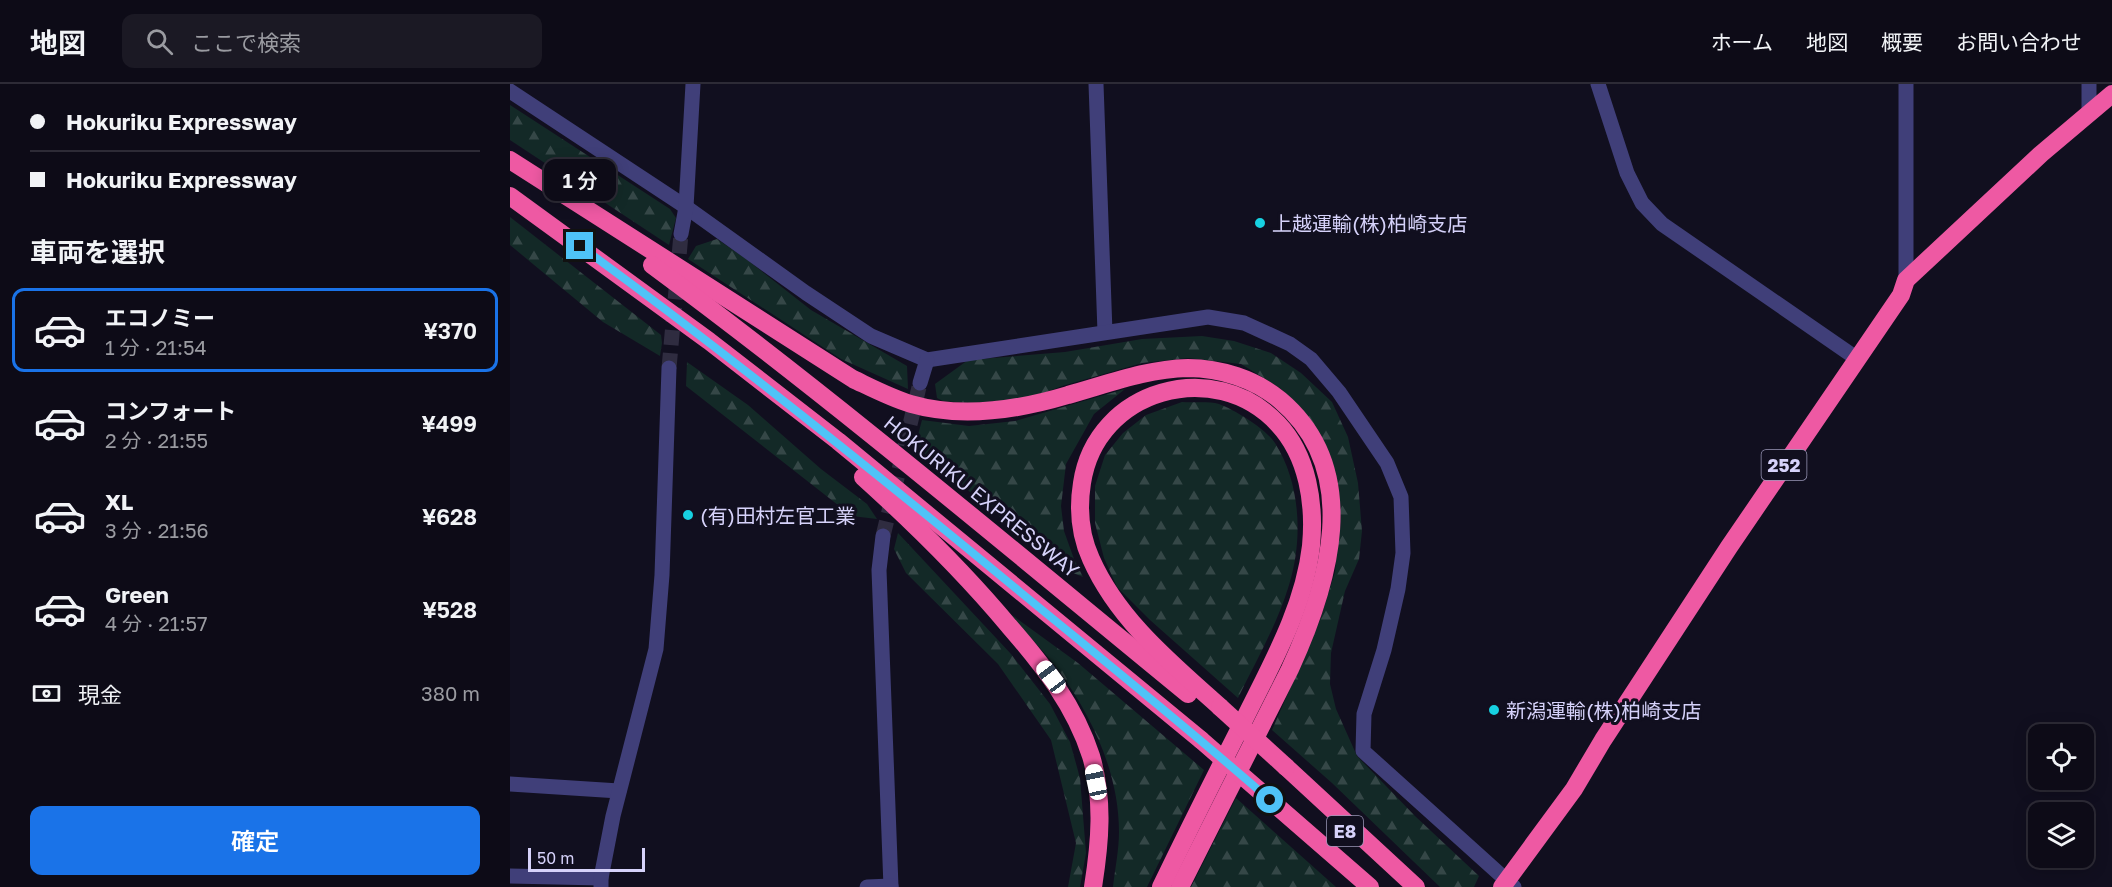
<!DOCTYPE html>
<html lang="ja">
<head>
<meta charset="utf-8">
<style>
	:root { --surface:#0d0b17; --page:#1b1924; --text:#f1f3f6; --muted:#9a9ba1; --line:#2d2b36; --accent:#1a73e8 }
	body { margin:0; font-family:"Golos Text","Noto Sans JP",sans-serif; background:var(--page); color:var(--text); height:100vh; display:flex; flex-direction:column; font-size:22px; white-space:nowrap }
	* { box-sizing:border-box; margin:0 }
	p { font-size:20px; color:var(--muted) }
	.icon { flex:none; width:33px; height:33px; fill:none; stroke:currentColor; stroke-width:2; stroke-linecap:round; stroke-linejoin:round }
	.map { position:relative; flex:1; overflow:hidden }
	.sheet { display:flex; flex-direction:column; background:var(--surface); width:510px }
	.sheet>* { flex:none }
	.banner { display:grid; align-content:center; height:132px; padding:0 30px; background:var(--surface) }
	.tools { position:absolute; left:1518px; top:640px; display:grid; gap:12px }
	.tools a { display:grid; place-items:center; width:66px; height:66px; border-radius:12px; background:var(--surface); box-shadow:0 3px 15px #0003,0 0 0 2px var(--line); font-size:30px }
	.scale { position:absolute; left:18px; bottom:15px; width:117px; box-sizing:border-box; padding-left:6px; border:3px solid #d6d2fa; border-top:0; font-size:16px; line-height:21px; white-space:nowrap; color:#d6d2fa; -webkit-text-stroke:4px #110f1f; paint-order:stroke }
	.end { position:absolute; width:27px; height:27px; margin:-14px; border:8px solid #4fc3f7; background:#111; box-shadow:0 0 0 3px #111 }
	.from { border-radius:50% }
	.bubble { position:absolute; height:42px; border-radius:12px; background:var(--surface); box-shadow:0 3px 15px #0003,0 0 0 2px var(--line); font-size:20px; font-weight:600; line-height:42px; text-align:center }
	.car { position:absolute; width:18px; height:36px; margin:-18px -9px; border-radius:8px; box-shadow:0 0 4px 2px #0007; background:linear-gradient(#fff 24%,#345 0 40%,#fff 0 76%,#345 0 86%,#fff 0) }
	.banner b { display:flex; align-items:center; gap:21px; height:57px; font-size:22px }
	.banner b+b { border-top:2px solid var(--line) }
	.banner i { width:15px; height:15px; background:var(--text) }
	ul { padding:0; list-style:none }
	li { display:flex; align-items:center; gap:18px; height:84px; margin:0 12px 9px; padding:0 18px; border:3px solid transparent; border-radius:12px }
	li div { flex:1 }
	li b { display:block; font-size:22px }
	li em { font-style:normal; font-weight:600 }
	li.on { border-color:var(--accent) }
	li>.icon { width:54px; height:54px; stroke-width:1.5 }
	h2 { padding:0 30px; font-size:27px; line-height:72px }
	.pay { display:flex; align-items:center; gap:15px; height:66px; padding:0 30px; font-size:22px }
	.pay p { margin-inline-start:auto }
	.button { display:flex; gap:12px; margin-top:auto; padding:12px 30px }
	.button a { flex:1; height:69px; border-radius:12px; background:var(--accent); color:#fff; font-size:24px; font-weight:600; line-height:69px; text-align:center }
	header { display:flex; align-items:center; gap:36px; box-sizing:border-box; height:84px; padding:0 30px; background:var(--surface); border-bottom:2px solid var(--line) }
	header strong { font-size:28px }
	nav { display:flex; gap:33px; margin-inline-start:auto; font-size:21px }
	.search { width:420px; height:54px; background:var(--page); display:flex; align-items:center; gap:15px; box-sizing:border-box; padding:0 21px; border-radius:12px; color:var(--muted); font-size:22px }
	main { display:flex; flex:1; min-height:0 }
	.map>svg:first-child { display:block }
	.forest { fill:url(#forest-firs) }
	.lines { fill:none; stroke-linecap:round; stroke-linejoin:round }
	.minor-tunnel { stroke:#2f2c40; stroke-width:15; stroke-dasharray:15 8; stroke-linecap:butt }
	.minor { stroke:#403f79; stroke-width:15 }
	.highway { stroke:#ee59a3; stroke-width:18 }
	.highway-bridge { stroke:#ee59a3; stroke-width:18 }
	.route { stroke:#4fc3f7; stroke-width:8 }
	.poi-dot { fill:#17d1e1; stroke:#110f1f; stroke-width:2 }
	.labels { text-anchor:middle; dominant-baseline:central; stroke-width:6; stroke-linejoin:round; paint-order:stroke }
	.shield { fill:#110f1f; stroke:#9b98b8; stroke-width:1.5 }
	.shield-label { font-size:18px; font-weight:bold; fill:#d6d2fa }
	.poi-label { font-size:20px; fill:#d6d2fa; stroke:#110f1f; text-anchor:start }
	.street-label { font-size:20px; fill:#d6d2fa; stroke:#110f1f }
</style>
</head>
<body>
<header>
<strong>地図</strong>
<div class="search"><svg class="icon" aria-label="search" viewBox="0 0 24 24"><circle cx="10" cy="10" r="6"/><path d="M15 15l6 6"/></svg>ここで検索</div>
<nav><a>ホーム</a><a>地図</a><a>概要</a><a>お問い合わせ</a></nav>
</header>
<main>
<section class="sheet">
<div class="banner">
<b><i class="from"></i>Hokuriku Expressway</b>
<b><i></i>Hokuriku Expressway</b>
</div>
<h2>車両を選択</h2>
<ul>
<li class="on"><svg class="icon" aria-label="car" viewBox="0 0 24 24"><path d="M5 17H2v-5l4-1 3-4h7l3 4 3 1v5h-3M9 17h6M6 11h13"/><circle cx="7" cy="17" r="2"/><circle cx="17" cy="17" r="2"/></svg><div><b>エコノミー</b><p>1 分 · 21:54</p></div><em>¥370</em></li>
<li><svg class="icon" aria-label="car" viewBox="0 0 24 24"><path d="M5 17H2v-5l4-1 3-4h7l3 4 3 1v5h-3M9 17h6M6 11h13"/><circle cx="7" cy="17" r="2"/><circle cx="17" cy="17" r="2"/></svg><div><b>コンフォート</b><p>2 分 · 21:55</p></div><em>¥499</em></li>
<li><svg class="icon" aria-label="car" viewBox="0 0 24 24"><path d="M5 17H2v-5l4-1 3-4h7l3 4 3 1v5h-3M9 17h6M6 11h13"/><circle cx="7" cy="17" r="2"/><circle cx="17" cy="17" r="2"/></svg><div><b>XL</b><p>3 分 · 21:56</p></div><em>¥628</em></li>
<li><svg class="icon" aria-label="car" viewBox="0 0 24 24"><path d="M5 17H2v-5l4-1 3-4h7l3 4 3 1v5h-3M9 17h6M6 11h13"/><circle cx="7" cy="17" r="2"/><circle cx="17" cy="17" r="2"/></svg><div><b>Green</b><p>4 分 · 21:57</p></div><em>¥528</em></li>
</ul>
<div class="pay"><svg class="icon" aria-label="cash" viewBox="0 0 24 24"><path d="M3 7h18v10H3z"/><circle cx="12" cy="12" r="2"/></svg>現金<p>380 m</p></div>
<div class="button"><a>確定</a></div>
</section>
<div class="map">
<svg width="1602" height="803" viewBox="0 0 1602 803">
	<defs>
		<pattern id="forest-firs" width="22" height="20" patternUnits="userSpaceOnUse" patternTransform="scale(1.5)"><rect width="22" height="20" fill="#132927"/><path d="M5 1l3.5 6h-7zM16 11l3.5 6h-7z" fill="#354747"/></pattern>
	</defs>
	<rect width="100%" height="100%" fill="#110f1f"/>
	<g class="forest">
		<path d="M0 21 160 125 166 134 159 161 0 56Z"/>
		<path d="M0 133 151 251 152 259 150 272 93 238 0 161Z"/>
		<path d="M207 155 236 175 301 226 397 282 398 305 331 275 178 175 186 162Z"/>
		<path d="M692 252 724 257 761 269 791 289 822 318 838 353 848 399 852 447 849 475 835 507 821 569 820 600 826 625 847 672 905 732 969 792 964 803H930L822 699 762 646 810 536 825 488 828 451 813 358 789 323 770 304 731 280 678 274 632 279 552 302 518 315 459 319 433 317 427 314 425 300 458 276 555 268 632 255Z"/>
		<path d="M177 278 238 321 311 385 357 420 367 435 342 432 176 302Z"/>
		<path d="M615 305 584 330 556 380 551 422 554 447 564 475 573 493 551 484 405 362 412 336 459 342 505 337Z"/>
		<path d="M672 318C683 319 699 317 709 320 725 326 756 345 765 359 791 400 793 456 779 501 767 541 746 577 728 614L640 536 607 503 594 474 585 439V402L595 371 613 349 636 331Z"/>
		<path d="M388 449 501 570 540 620 560 658 570 694 576 769 570 803H558L566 759 541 656 488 580 396 489 384 465Z"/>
		<path d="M502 531 568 579 694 686 637 803H603C605 785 609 766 609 748 609 690 583 634 549 587 535 567 516 551 502 531Z"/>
		<path d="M726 714 826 803H681Z"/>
	</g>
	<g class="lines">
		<g class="minor-tunnel">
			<path d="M159 284 171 150"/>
			<path d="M373 452 410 299"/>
		</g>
		<g class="minor">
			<path d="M586 0 595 248"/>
			<path d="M1088 0 1117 89 1132 119 1152 140 1346 274"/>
			<path d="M1396 0V196"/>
			<path d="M0 7 176 123 296 209 361 252 417 276 698 233 734 239 780 260 801 275 829 308 877 379 891 413 893 469 888 505 874 566 854 630 853 667 1004 803"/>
			<path d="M1579 29V0"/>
			<path d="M171 150 176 123 183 0"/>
			<path d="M410 299 417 276"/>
			<path d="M373 452 369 486 381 803"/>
			<path d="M0 700 109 707"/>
			<path d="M0 792 91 794"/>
			<path d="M91 803V794L103 732 146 565 152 491 159 284"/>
			<path d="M357 803 381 802"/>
		</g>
		<g class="highway">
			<path d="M0 76 343 295C362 304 381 314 401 320 453 335 508 326 558 311 598 300 636 285 678 284 710 284 745 295 770 316 854 387 819 500 780 585L670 803"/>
			<path d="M0 112 199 257 328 357 691 656"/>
			<path d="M142 181C326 317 501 465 678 610"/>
			<path d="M353 393C405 440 454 488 499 542 533 581 565 622 581 672 594 715 590 759 583 803"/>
			<path d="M776 683 906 803"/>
			<path d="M760 716 860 803"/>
			<path d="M651 803C678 747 706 691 734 636 761 581 794 524 801 462 805 420 798 372 768 340 705 272 586 305 572 399 568 424 570 451 581 475 608 536 661 579 710 623"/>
			<path d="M992 803 1064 705 1093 656 1219 463 1391 211 1396 196 1531 70 1602 10"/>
		</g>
		<g class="highway-bridge">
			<path d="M710 623 776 683"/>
			<path d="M691 656 760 716"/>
		</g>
	</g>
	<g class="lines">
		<path class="route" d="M70 162C221 272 365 388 509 507 593 576 678 644 760 716"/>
	</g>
	<g class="poi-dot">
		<circle cx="750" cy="139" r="6"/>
		<circle cx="178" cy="431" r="6"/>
		<circle cx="984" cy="626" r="6"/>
	</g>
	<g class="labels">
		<g class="shield">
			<rect x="1251.5" y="366" width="45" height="30" rx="4.5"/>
			<rect x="817" y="732" width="36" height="30" rx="4.5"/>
		</g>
		<g class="shield-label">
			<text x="1274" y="381">252</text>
			<text x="835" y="747">E8</text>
		</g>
		<g class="poi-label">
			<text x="762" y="139">上越運輸(株)柏崎支店</text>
			<text x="190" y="431">(有)田村左官工業</text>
			<text x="996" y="626">新潟運輸(株)柏崎支店</text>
		</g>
		<g class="street-label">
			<text transform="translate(472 412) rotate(39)">HOKURIKU EXPRESSWAY</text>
		</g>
	</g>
</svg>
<div class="tools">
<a><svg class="icon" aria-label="locate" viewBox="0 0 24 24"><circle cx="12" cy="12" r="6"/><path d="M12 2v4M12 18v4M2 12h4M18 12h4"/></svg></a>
<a><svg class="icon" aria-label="layers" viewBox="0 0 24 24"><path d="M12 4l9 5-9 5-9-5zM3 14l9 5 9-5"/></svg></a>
</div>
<div class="scale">50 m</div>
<i class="end from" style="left:760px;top:716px"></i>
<i class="end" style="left:70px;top:162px"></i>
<div class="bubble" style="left:34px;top:75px;width:72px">1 分</div>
<i class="car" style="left:541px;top:593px;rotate:323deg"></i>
<i class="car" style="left:586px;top:698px;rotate:348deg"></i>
</div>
</main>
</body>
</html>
